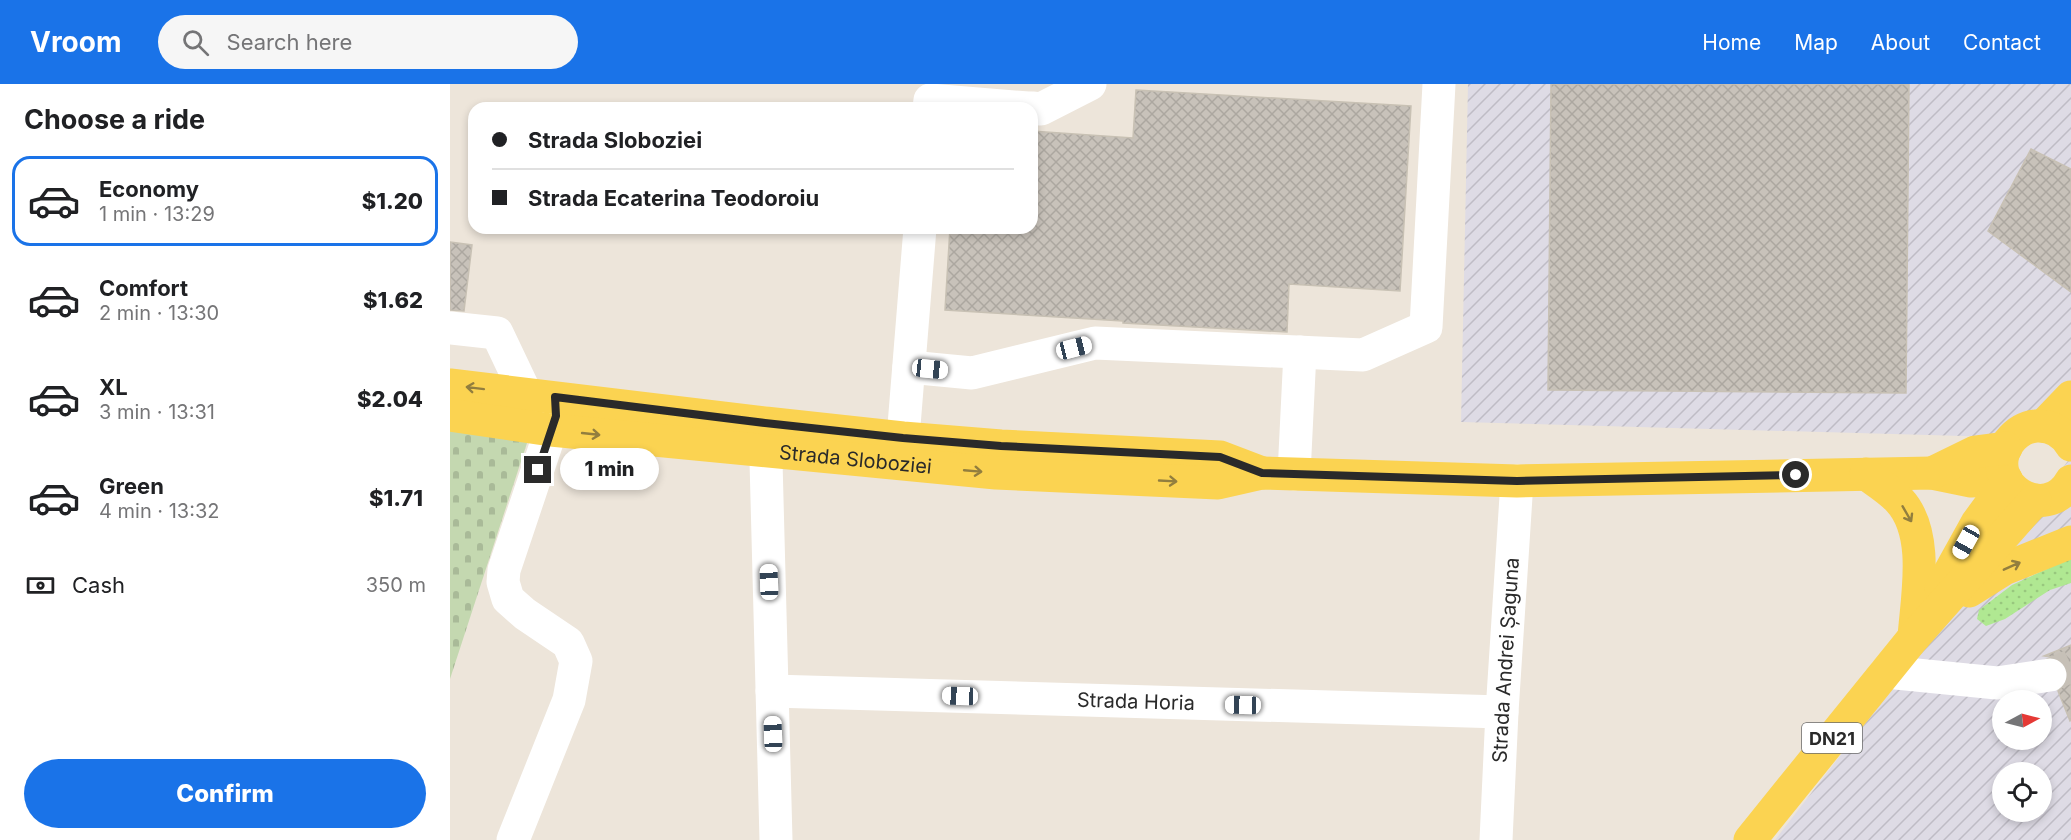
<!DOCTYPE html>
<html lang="en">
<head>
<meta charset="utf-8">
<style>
	:root { --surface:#fff; --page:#f6f6f6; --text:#202124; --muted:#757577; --line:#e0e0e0; --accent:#1a73e8 }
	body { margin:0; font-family:Inter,sans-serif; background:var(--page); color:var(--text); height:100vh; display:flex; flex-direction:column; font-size:22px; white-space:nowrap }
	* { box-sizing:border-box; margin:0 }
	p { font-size:20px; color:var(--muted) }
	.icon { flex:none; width:33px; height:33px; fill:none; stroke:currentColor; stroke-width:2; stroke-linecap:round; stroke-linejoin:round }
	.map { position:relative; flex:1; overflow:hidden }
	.sheet { display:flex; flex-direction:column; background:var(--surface); width:450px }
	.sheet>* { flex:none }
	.guide { position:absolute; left:18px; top:18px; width:570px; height:132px; border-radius:18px; box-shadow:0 3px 9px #0003; display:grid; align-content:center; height:132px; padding:0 24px; background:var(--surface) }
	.needle { width:39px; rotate:83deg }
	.tools { position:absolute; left:1542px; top:606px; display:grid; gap:12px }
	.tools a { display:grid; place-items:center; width:60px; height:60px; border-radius:50%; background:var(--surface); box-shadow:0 3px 9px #0003; font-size:30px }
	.end { position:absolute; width:27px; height:27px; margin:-14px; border:8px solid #2a2a2a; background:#fff; box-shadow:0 0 0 3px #fff }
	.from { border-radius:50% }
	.bubble { position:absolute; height:42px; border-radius:21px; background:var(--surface); box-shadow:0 3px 9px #0003; font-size:20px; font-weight:800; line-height:42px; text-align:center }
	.car { position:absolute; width:18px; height:36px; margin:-18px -9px; border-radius:8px; box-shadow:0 0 4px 2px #0007; background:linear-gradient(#fff 24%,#345 0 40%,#fff 0 76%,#345 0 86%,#fff 0) }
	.guide b { display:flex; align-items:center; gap:21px; height:57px; font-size:22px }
	.guide b+b { border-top:2px solid var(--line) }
	.guide i { width:15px; height:15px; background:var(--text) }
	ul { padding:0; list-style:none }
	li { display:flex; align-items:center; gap:18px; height:90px; margin:0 12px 9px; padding:0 12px; border:3px solid transparent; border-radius:18px }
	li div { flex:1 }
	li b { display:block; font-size:22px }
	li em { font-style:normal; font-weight:800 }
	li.active { border-color:var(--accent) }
	li>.icon { width:54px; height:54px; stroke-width:1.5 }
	h2 { padding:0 24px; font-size:27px; line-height:72px }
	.pay { display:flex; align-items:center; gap:15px; height:66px; padding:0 24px; font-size:22px }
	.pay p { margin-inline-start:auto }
	.cta { display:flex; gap:12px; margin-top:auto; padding:12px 24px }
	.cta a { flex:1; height:69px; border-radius:36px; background:var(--accent); color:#fff; font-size:24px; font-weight:800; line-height:69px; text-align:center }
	header { display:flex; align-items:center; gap:36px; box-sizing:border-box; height:84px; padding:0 30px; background:var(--accent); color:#fff }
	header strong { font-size:28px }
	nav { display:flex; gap:33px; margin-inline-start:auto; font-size:21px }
	.search { width:420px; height:54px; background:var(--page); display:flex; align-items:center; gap:15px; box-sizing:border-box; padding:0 21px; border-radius:33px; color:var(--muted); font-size:22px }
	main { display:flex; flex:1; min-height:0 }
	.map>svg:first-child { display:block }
	.industrial { fill:url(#industrial-furrows); fill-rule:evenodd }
	.grass { fill:url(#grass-dots) }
	.cemetery { fill:url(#cemetery-stones) }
	.building { fill:url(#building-cross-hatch); stroke:#c8c1b4; stroke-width:1.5 }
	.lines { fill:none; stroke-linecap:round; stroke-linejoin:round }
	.minor-tunnel { stroke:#c6c0b7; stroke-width:33; stroke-dasharray:33 16; stroke-linecap:butt }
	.minor { stroke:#fff; stroke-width:33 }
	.major { stroke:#fbd351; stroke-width:33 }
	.oneway { stroke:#927e3e }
	.route { stroke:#2a2a2a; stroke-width:8 }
	.labels { text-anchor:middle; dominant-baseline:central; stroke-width:4.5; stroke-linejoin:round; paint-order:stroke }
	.shield { fill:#fff; stroke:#6a6a6a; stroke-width:1.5 }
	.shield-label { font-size:18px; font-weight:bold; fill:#2a2a2a }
	.street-label { font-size:20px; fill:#2a2a2a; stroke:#fff }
</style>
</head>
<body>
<header>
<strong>Vroom</strong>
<div class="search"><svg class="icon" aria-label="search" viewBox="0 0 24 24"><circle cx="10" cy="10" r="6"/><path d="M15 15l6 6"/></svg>Search here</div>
<nav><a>Home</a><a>Map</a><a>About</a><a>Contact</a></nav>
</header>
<main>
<section class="sheet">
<h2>Choose a ride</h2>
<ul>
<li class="active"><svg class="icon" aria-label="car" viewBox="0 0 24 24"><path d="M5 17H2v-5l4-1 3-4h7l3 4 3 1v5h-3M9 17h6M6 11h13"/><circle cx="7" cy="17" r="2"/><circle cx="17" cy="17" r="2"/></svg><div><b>Economy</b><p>1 min · 13:29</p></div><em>$1.20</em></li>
<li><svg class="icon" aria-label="car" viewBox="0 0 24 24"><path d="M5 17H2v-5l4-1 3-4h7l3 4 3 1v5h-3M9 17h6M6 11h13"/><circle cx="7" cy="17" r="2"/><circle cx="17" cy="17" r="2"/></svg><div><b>Comfort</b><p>2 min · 13:30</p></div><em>$1.62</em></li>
<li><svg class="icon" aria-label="car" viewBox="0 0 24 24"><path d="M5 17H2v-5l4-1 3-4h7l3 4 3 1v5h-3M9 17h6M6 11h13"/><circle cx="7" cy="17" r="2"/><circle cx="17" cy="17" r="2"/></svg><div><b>XL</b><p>3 min · 13:31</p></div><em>$2.04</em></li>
<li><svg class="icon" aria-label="car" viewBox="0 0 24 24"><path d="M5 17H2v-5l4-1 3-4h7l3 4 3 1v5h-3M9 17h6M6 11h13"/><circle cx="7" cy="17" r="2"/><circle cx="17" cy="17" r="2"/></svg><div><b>Green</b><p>4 min · 13:32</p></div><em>$1.71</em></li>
</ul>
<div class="pay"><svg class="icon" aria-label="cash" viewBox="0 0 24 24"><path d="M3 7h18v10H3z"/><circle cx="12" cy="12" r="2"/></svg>Cash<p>350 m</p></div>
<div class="cta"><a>Confirm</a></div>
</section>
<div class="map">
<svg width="1621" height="756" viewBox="0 0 1621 756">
	<defs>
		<pattern id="industrial-furrows" width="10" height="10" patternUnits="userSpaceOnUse" patternTransform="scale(1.5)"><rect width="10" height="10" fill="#dedbe5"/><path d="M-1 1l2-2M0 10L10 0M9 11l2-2" fill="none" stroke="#bfbcc5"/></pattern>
		<pattern id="grass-dots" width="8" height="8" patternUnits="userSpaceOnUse" patternTransform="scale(1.5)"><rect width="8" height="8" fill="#b0e892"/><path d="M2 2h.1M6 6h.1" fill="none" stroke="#98c77e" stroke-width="1.8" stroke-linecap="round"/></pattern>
		<pattern id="cemetery-stones" width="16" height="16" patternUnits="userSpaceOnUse" patternTransform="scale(1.5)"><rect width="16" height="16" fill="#c4d8b0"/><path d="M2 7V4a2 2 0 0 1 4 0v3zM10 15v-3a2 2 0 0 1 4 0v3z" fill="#a9ba98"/></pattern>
		<pattern id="building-cross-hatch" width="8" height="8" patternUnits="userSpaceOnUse" patternTransform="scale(1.5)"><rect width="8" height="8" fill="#c8c2ba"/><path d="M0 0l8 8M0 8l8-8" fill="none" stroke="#aca7a0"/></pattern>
	</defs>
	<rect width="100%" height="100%" fill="#ede5da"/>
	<g class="industrial">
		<path d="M1018 0H1621V355L1011 338Z"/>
		<path d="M1621 373V756H1325ZM1552 616H1592V656H1552ZM1552 688H1592V728H1552Z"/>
	</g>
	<path class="grass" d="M1621 474V499L1600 506 1555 535 1536 542 1527 535 1529 526 1562 501Z"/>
	<path class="cemetery" d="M0 347 78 356 0 595Z"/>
	<g class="building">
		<path d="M1101 0H1459L1456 309 1098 306Z"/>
		<path d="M686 6 961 22 950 207 839 200 837 248 673 239V237L495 226 500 144H582V47L683 54Z"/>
		<path d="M1581 65 1621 85V208L1538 147Z"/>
		<path d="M0 158 22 161 14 227 0 226Z"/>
		<path d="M1621 561V636L1620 637 1608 607 1617 598 1618 588 1614 579 1607 574 1594 572Z"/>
	</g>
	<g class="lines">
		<path class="minor-tunnel" d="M1600 591 1621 582"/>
		<g class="minor">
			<path d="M479 24 480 16 578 24"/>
			<path d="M582 24 591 25 640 0"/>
			<path d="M0 244 47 249 76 310"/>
			<path d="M459 283 522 289 645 259 913 271 976 243 989 0"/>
			<path d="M315 339 326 756"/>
			<path d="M453 354 470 144"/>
			<path d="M844 390 850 268"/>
			<path d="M1436 588 1547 599 1600 591"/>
			<path id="s1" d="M322 607 1052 628"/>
			<path d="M63 756 119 616 126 577 118 559 75 530 58 515 53 498 54 486 106 331 105 318"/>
			<path id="s2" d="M1046 756 1052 628 1067 397"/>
		</g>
		<g class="major">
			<path d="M0 301 315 339 453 354 551 362 770 373 812 389"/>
			<path id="s3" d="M0 331 101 346 546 389 768 399 812 389 1067 397 1482 389 1521 397 1556 395"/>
			<path d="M1593 342 1621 313"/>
			<path d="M1621 361C1614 349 1601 341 1586 342 1575 343 1566 349 1559 358 1530 400 1596 442 1621 397"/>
			<path d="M1482 389 1525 368 1556 364"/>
			<path d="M1416 390C1427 398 1440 406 1449 416 1480 449 1467 512 1464 553"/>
			<path d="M1491 504 1527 439 1557 398"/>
			<path d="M1519 507 1554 485 1621 458"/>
			<path d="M1300 756 1464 553 1585 416"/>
		</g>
	</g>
	<defs><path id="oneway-shaft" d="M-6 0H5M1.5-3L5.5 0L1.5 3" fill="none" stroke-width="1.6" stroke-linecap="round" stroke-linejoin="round" transform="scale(1.5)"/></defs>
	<g class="oneway">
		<use href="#oneway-shaft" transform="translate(25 304) rotate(-173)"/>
		<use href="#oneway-shaft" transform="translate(141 350) rotate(6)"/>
		<use href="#oneway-shaft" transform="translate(523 387) rotate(5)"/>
		<use href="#oneway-shaft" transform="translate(718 397) rotate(3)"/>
		<use href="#oneway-shaft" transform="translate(1457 430) rotate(60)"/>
		<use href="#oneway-shaft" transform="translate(1562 482) rotate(-24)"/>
	</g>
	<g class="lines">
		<path class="route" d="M88 386 106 332 105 313 315 339 453 354 551 362 770 373 812 389 1067 397 1346 391"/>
	</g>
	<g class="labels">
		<rect class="shield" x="1352" y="639" width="60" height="30" rx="4.5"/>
		<g class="shield-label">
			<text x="1382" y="654">DN21</text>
		</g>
		<g class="street-label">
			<text stroke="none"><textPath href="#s3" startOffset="408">Strada Sloboziei</textPath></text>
			<text stroke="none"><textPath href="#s2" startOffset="180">Strada Andrei Șaguna</textPath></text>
			<text stroke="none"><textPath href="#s1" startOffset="364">Strada Horia</textPath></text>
		</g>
	</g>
</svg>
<div class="tools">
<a><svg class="needle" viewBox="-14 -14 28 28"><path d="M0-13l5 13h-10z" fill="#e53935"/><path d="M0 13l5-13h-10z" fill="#757577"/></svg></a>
<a><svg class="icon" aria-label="locate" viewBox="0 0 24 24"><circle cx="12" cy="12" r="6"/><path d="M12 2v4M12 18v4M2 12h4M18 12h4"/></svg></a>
</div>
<i class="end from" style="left:1346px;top:391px"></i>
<i class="end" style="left:88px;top:386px"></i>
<div class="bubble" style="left:110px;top:364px;width:99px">1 min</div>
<i class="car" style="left:624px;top:264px;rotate:76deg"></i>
<i class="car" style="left:480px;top:285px;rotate:96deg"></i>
<i class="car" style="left:1516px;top:458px;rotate:209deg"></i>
<i class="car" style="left:319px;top:498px;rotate:358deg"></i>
<i class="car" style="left:510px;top:612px;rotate:272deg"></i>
<i class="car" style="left:793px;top:621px;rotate:271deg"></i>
<i class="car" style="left:323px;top:650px;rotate:358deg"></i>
<div class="guide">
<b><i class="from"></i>Strada Sloboziei</b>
<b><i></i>Strada Ecaterina Teodoroiu</b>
</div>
</div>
</main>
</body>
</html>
